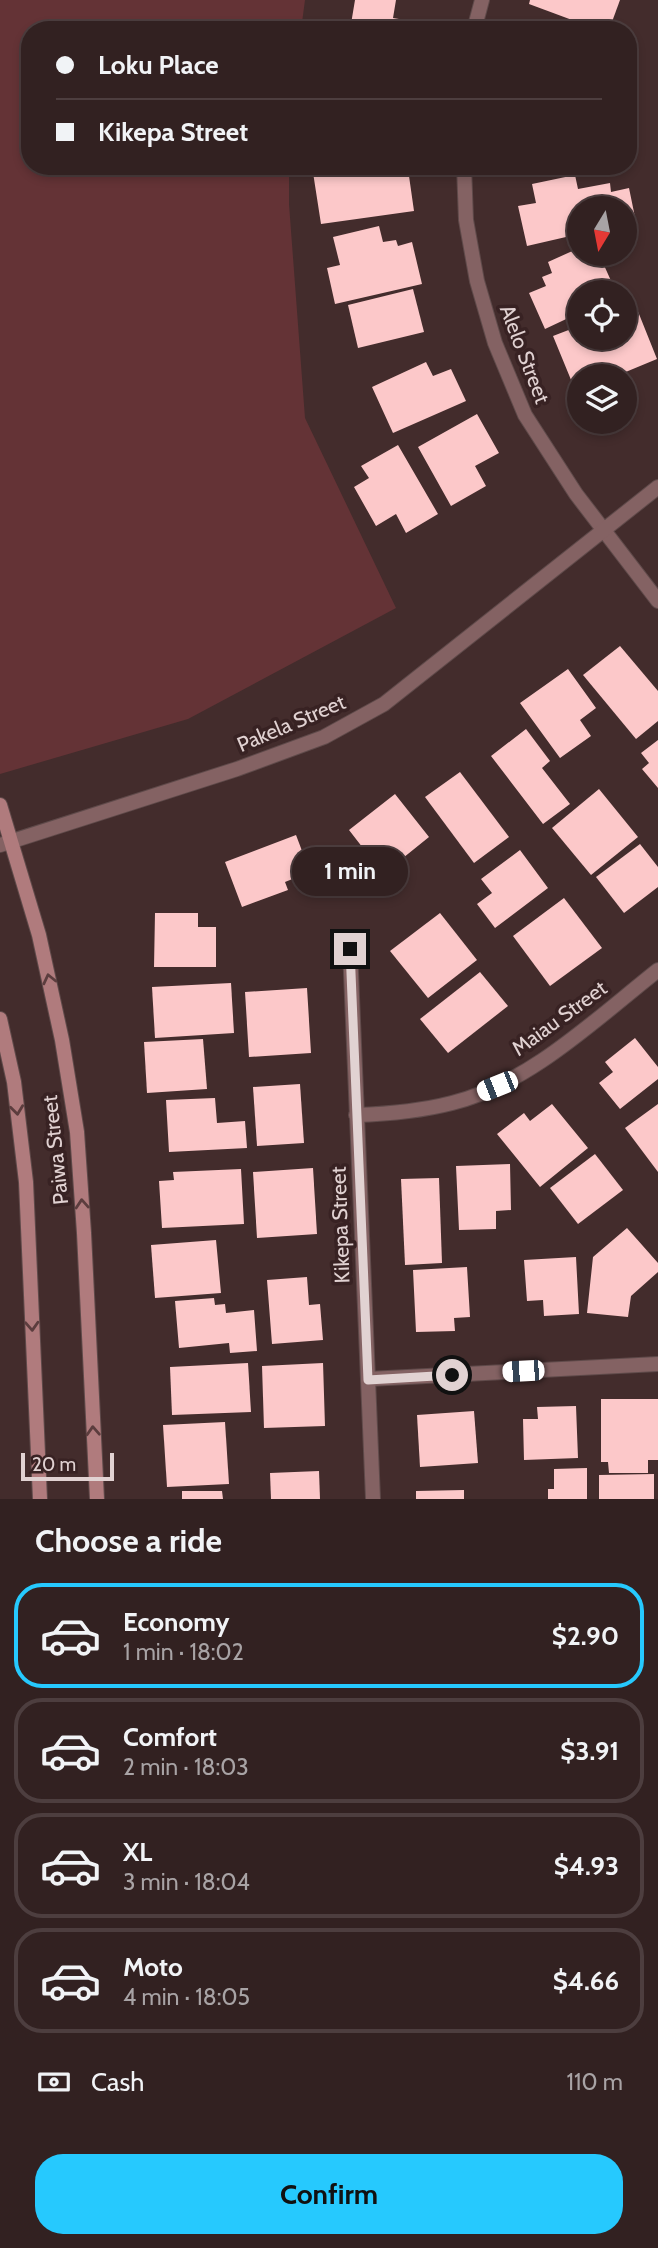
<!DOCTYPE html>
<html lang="en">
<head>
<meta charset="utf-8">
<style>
	:root { --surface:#322121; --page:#3a292a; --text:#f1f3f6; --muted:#a8a3a5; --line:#4d3e3f; --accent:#26c9fe }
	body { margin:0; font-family:Cabin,sans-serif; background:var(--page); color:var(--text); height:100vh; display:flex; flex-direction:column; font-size:26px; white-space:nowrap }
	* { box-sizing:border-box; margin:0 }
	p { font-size:23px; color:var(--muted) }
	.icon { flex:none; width:38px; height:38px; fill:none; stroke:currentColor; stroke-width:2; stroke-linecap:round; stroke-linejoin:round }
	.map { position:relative; height:1499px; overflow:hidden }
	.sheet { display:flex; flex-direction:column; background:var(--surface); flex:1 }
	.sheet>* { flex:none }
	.guide { position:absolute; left:21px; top:21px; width:616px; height:154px; border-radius:28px; box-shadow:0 4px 10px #0003,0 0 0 2px var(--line); display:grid; align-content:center; height:154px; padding:0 35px; background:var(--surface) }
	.needle { width:46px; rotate:190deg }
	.buttons { position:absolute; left:567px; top:196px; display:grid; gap:14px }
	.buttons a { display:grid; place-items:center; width:70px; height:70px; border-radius:50%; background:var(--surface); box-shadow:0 4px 10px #0003,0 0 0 2px var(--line); font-size:35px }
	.scale { position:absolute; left:21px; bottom:18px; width:93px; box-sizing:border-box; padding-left:7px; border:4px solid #e1d2d2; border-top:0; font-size:19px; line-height:24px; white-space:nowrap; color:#e1d2d2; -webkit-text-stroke:5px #382223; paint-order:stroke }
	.end { position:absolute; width:32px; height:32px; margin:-16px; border:9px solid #e1d2d2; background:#111; box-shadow:0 0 0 4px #111 }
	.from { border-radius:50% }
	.bubble { position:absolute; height:49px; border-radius:24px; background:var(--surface); box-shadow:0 4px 10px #0003,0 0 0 2px var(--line); font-size:23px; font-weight:700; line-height:49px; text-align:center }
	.car { position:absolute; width:21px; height:42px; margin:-21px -10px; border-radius:9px; box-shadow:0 0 5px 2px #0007; background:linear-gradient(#fff 24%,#345 0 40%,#fff 0 76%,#345 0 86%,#fff 0) }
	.guide b { display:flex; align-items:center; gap:24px; height:66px; font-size:26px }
	.guide b+b { border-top:2px solid var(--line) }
	.guide i { width:18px; height:18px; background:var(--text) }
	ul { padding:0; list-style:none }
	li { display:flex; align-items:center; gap:21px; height:105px; margin:0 14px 10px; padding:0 21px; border:4px solid var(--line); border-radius:28px }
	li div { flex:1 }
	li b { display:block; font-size:26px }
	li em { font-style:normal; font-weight:700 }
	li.active { border-color:var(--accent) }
	li>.icon { width:63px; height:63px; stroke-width:1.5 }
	h2 { padding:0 35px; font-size:32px; line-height:84px }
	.pay { display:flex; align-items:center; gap:18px; height:77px; padding:0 35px; font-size:26px }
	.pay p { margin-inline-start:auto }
	.button { display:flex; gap:14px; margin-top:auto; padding:14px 35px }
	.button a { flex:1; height:80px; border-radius:28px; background:var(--accent); color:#111; font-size:28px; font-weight:700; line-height:80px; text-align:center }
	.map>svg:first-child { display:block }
	.green { fill:#643336 }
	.building { fill:#fcc8c9 }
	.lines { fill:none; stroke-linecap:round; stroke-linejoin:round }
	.street-casing { stroke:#5f4a4a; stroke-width:16 }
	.secondary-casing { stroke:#5f4a4a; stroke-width:16 }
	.street { stroke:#846263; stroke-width:14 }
	.secondary { stroke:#b07b7d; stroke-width:14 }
	.oneway { stroke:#5c3d3e }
	.route { stroke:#e1d2d2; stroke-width:9 }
	.labels { text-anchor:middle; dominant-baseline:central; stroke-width:7; stroke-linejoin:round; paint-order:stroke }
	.street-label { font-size:21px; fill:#e1d2d2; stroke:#382223 }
</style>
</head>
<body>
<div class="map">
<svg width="658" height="1499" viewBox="0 0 658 1499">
	<rect width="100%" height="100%" fill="#432c2c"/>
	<path class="green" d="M0 0H305L301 30H30V166H289V204L305 418 396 608 188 719 0 774Z"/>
	<g class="building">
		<path d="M355 0H396L393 18 423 23 422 30H350Z"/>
		<path d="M530 0H620L609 30H599L529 4Z"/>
		<path d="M312 166H381L382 171 397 169 398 177 409 176 414 211 321 224Z"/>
		<path d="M575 175 578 189 610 183 611 192 629 188 636 222 625 224V208H579V234L527 246 518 206 536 203 532 184Z"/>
		<path d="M379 226 383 242 396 240 398 246 412 242 422 284 335 304 327 268 340 265 333 237Z"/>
		<path d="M579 248V254H599L616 292H579V313L545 329 529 293 546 286 542 277 552 273 548 262Z"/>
		<path d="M413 289 424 332 358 348 348 305Z"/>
		<path d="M635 304 657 359 616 376H579V391L576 392 553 336 579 326V338H625V308Z"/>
		<path d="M426 362 433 376 451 369 466 401 393 433 372 387Z"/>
		<path d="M477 414 499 453 475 466 486 486 451 506 418 447Z"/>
		<path d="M398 445 438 514 406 533 396 514 376 526 354 487 369 478 361 466Z"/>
		<path d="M620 646 658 691V721L636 739 583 675Z"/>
		<path d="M568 669 596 708 580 720 591 736 560 758 520 703Z"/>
		<path d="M526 729 550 761 542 768 570 804 543 824 491 756Z"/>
		<path d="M658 740V788L642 769 649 763 641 753Z"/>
		<path d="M460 772 509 837 474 863 425 797Z"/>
		<path d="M599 789 638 837 591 875 552 828Z"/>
		<path d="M395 794 429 837 398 862 387 850 373 861 349 830Z"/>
		<path d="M296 835 310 872 285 882 288 890 242 907 225 862Z"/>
		<path d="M640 844 658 867V887L624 913 596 877Z"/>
		<path d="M520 850 548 888 495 928 477 904 492 893 481 879Z"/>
		<path d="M564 898 602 948 550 986 513 936Z"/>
		<path d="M155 913H198V927H216V967H154Z"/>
		<path d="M440 913 477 960 428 998 390 951Z"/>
		<path d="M480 972 508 1006 448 1053 420 1019Z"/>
		<path d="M231 983 234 1033 155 1038 152 987Z"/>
		<path d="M307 988 311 1053 249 1057 245 992Z"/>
		<path d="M635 1038 658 1067V1079L620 1109 599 1083 613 1072 605 1062Z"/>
		<path d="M203 1039 207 1089 147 1093 144 1042Z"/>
		<path d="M300 1084 304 1143 257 1146 253 1087Z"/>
		<path d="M215 1098 217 1123 245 1121 247 1148 169 1152 166 1100Z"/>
		<path d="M552 1104 588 1148 540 1187 497 1134 524 1113 530 1121Z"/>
		<path d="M658 1104V1172L625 1128Z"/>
		<path d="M595 1154 623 1190 578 1224 550 1188Z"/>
		<path d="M510 1164 511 1210 496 1211V1229L459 1230 456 1166Z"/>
		<path d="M313 1168 317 1234 257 1238 253 1172Z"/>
		<path d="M241 1169 244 1224 162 1228 159 1181 174 1180 173 1172Z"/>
		<path d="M439 1178 442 1263 405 1265 401 1179Z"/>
		<path d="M627 1228 658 1263V1272L631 1296 628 1317 587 1313 593 1257Z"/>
		<path d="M216 1240 221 1293 155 1298 151 1245Z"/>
		<path d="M576 1257 579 1314 544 1316 543 1300 527 1301 524 1260Z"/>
		<path d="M467 1267 470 1317 454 1318 455 1331 416 1332 413 1270Z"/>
		<path d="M307 1277 309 1305 320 1304 323 1340 272 1344 267 1280Z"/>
		<path d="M214 1298 215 1305 225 1304 226 1313 254 1310 257 1351 230 1353 229 1343 179 1348 175 1301Z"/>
		<path d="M248 1363 251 1412 172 1415 170 1367Z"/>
		<path d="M323 1363 325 1426 264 1428 262 1366Z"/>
		<path d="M601 1399H658V1460H648V1473H609L608 1462H601Z"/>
		<path d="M576 1406 578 1458 524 1460 523 1419H538L537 1407Z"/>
		<path d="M474 1411 478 1463 420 1467 417 1415Z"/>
		<path d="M225 1422 229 1484 167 1487 163 1425Z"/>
		<path d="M587 1468V1499H548V1489H554V1469Z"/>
		<path d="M319 1471 320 1499H271L270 1473Z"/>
		<path d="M654 1474V1499H599V1475Z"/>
		<path d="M464 1490V1499H416V1491Z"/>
		<path d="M182 1491H222L223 1499H182Z"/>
	</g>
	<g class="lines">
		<defs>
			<g id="street">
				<path d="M474 30 482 0"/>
				<path d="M464 166 466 220 477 281 495 343 525 415 576 494 658 601"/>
				<path d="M0 845 237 769 324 737 384 704 658 487"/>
				<path d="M350 949 373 1499"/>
				<path d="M356 1115C388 1114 421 1111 452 1103 529 1084 597 1018 658 970"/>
				<path d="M368 1379 658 1364"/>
			</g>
			<g id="secondary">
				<path d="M0 805 39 935 62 1040 77 1132 84 1233 97 1499"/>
				<path d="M0 1019 14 1082 26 1182 40 1499"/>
			</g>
		</defs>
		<use href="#street" class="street-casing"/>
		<use href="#secondary" class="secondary-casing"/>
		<use href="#street" class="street"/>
		<use href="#secondary" class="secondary"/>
	</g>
	<defs><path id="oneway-chevron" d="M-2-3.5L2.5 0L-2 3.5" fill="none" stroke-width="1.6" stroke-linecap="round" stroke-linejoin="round" transform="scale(1.75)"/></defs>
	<g class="oneway">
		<use href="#oneway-chevron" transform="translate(49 979) rotate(-103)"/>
		<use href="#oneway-chevron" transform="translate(17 1110) rotate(83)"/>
		<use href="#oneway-chevron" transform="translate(82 1204) rotate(-94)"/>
		<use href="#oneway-chevron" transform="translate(32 1326) rotate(87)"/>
		<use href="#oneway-chevron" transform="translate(93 1431) rotate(-93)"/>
	</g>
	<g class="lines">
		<path class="route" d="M350 949 368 1380 452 1375"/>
	</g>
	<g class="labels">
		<g class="street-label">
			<text transform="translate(525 354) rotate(69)">Alelo Street</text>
			<text transform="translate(291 723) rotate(-23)">Pakela Street</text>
			<text transform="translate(559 1018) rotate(-36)">Maiau Street</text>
			<text transform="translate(55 1150) rotate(-96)">Paiwa Street</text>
			<text transform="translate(340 1225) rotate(-92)">Kikepa Street</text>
		</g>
	</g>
</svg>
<div class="buttons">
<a><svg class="needle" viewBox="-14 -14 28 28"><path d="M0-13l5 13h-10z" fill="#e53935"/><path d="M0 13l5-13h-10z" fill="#a8a3a5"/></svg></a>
<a><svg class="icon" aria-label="locate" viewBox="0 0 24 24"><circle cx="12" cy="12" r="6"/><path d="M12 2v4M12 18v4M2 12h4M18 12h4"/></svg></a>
<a><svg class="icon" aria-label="layers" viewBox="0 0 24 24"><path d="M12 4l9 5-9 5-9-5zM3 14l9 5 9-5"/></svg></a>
</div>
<div class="scale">20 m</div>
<i class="end from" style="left:452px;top:1375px"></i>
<i class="end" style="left:350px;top:949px"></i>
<div class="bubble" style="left:292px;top:847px;width:116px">1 min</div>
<i class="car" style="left:497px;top:1086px;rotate:248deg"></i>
<i class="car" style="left:523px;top:1371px;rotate:267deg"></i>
<div class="guide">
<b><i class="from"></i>Loku Place</b>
<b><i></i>Kikepa Street</b>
</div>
</div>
<section class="sheet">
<h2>Choose a ride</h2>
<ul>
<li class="active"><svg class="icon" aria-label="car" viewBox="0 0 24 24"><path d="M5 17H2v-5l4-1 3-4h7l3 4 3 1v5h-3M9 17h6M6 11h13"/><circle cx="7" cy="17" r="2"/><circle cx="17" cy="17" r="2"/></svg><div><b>Economy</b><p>1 min · 18:02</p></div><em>$2.90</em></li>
<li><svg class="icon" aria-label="car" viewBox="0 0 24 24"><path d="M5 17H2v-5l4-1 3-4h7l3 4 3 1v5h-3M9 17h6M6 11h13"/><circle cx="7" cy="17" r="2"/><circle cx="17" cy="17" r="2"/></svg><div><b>Comfort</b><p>2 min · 18:03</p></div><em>$3.91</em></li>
<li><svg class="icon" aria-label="car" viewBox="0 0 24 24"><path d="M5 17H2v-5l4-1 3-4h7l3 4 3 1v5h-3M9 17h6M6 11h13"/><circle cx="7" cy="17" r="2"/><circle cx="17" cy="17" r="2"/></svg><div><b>XL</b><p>3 min · 18:04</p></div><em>$4.93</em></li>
<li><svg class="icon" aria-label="car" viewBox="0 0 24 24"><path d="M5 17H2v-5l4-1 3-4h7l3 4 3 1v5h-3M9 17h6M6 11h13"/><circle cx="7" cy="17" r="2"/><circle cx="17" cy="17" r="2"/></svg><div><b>Moto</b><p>4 min · 18:05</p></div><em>$4.66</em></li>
</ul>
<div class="pay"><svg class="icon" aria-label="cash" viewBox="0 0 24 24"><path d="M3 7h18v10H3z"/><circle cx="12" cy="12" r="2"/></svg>Cash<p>110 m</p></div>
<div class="button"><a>Confirm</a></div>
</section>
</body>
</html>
